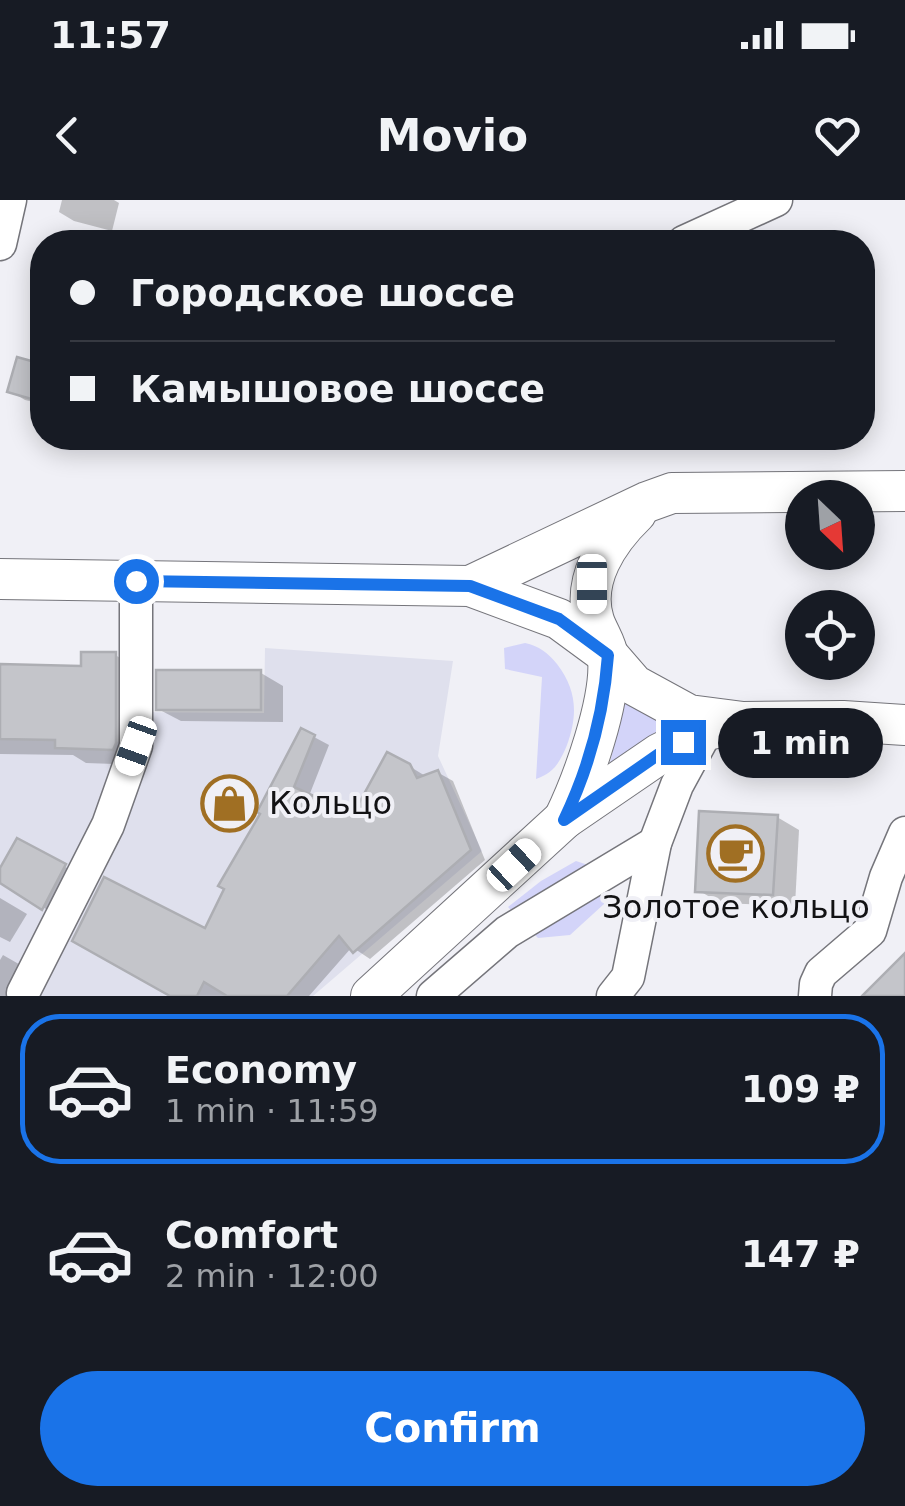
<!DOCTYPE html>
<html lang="en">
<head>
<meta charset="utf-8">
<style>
	:root { --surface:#171b24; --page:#242831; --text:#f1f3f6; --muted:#9ea1a6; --line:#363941; --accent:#1a73e8 }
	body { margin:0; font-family:"DejaVu Sans",sans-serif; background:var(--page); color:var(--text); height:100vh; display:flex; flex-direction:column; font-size:38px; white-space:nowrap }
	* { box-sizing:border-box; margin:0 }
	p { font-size:32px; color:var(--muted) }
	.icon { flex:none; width:55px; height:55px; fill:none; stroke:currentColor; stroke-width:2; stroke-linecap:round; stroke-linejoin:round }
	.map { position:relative; height:796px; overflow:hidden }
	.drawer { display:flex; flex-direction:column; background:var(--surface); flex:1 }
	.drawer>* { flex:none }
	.hud { position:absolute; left:30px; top:30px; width:845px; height:220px; border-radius:40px; box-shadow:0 5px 25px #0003; display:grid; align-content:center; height:220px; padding:0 40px; background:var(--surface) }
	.needle { width:65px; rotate:155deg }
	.buttons { position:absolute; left:785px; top:280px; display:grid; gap:20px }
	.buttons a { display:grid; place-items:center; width:90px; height:90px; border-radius:50%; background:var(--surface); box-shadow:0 5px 25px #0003; font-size:50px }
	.end { position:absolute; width:45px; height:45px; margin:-22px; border:12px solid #1a73e8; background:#fff; box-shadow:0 0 0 5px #fff }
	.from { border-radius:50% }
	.bubble { position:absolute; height:70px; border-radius:35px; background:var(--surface); box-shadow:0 5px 25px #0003; font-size:32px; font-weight:700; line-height:70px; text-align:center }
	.car { position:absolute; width:30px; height:60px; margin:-30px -15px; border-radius:12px; box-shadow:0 0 8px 2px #0007; background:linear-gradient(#fff 24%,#345 0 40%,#fff 0 76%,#345 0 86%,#fff 0) }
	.hud b { display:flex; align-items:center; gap:35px; height:95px; font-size:38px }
	.hud b+b { border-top:2px solid var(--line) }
	.hud i { width:25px; height:25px; background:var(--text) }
	ul { padding:18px 0 0; list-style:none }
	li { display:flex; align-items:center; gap:30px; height:150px; margin:0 20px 15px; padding:0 20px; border:5px solid transparent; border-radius:40px }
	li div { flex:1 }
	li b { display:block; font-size:38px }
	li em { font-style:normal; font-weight:700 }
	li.current { border-color:var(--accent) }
	li>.icon { width:90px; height:90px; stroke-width:1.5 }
	.action { display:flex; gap:20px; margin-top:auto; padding:20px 40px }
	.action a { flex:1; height:115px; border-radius:60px; background:var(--accent); color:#fff; font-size:40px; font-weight:700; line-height:115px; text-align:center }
	.status { display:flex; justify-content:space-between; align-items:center; height:70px; padding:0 50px; background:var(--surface); direction:ltr }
	.status svg { height:28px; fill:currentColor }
	header { display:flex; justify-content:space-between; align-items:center; height:130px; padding:0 40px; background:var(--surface); font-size:45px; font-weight:700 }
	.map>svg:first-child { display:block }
	.built { fill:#dfe0ed }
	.green { fill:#d3d4f9 }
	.shadow { fill:#0003 }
	.building { fill:#c4c5ca; stroke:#adaeb3; stroke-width:2.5 }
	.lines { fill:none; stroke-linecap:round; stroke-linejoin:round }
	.minor-casing { stroke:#75757b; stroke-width:35 }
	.major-casing { stroke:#75757b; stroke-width:42 }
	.minor { stroke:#fff; stroke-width:32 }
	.major { stroke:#fff; stroke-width:40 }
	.route { stroke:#1a73e8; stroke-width:12 }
	.labels { text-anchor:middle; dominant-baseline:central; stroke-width:8; stroke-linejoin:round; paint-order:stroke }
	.poi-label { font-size:32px; fill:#121214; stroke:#f0f0f6; text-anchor:start }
</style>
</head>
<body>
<div class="status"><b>11:57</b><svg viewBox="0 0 49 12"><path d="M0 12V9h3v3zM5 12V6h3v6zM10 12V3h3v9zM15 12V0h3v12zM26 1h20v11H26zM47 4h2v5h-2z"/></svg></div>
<header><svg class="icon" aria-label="back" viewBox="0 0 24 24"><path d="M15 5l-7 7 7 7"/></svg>Movio<svg class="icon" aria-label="heart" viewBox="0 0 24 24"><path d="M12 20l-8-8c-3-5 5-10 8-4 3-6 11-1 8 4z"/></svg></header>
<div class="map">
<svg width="905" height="796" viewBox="0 0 905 796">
	<rect width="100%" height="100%" fill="#f0f0f6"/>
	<path class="built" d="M265 448 453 461 438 556 482 651 313 796H0V538L129 542 134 512 264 513Z"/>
	<g class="green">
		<path d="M525 443C539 446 548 453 557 464 577 490 578 515 567 545 560 562 554 573 536 579L542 477 505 469 504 448Z"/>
		<path d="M624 503 668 524 610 563Z"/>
		<path d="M576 661 600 669 610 684 604 704 570 735 538 738 508 707 541 681Z"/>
	</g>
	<g class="shadow">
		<path d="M62 0H114L119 3 112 31 74 21 59 12Z"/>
		<path d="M19 160 42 166V204L25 200 10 191Z"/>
		<path d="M115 455 144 471 142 565 86 563 73 555 0 554V467L83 468Z"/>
		<path d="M261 473 283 486V522L181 521 158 509Z"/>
		<path d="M314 537 329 545 309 596 354 618 409 566 427 577 437 572 453 581 485 660 370 759 352 747 309 796H175L206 732Z"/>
		<path d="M777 617 799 630 795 706 720 703 698 690Z"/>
		<path d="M18 641 78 674 57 716 0 680V673Z"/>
		<path d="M0 698 27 714 10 742 0 737Z"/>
		<path d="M3 755 31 771 20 796H0V760Z"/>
	</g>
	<g class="building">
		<path d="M17 157 42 164V202L7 192Z"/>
		<path d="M81 452H116V543L113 550 55 548V540L0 539V464L81 466Z"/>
		<rect x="156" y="470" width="105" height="40"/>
		<path d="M301 528 315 535 294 587 353 614 387 552 410 564 417 578 438 570 471 650 353 753 339 736 287 796H227L204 782 197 796H170L72 741 104 677 205 728 224 689 218 686 260 614 257 612Z"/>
		<path d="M699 611 778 615 773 695 695 692Z"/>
		<path d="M17 638 66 664 42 710 0 683V668Z"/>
		<path d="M905 753V796H862Z"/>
	</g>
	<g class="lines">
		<defs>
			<g id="minor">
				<path d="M684 42 776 0"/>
				<path d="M0 44 10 0"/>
				<path d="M23 793 108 625 136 546V381"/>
				<path d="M433 796 507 732 655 643"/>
				<path d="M613 796 628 777 655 643 677 585 707 530"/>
				<path d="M815 796 816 784 821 773 870 731 886 677 905 633"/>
			</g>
			<g id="major">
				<path d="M0 379 470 386 559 419 608 455 634 485 689 515 743 522"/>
				<path d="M470 386 647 302 672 293 905 291"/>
				<path d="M564 619C583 580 612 500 608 457 607 445 598 433 594 421 581 380 608 340 636 313"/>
				<path d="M371 796 564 619 659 554 707 530 743 522 843 521 905 525"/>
			</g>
		</defs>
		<use href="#minor" class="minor-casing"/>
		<use href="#major" class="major-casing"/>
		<use href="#minor" class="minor"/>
		<use href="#major" class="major"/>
	</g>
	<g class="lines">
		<path class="route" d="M136 381 470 386 559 419 608 455C604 512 589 568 564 620L659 554 683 542"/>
	</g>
	<defs>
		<symbol id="shop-ring" viewBox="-11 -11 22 22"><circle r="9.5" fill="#f0f0f6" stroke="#a06f23" stroke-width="1.5"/><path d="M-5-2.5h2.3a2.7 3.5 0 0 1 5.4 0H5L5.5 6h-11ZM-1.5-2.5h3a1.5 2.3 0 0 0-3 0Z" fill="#a06f23"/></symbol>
		<symbol id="cafe-ring" viewBox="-11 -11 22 22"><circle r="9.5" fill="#f0f0f6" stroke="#a06f23" stroke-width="1.5"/><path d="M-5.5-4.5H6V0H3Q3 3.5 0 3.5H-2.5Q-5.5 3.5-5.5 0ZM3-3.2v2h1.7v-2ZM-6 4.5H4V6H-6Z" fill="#a06f23"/></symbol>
	</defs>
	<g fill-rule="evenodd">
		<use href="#shop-ring" x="198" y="572" width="63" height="63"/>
		<use href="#cafe-ring" x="704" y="622" width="63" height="63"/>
	</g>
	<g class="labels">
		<g class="poi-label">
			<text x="269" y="603">Кольцо</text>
			<text x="736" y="707" text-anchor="middle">Золотое кольцо</text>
		</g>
	</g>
</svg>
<div class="buttons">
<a><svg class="needle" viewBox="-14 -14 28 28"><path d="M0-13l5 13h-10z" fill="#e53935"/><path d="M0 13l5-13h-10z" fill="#9ea1a6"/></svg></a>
<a><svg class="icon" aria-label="locate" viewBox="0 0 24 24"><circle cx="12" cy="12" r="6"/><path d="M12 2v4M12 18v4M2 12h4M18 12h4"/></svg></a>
</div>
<i class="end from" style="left:136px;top:381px"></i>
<i class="end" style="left:683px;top:542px"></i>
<div class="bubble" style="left:718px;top:508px;width:165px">1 min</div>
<i class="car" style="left:592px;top:384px;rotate:180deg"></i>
<i class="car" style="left:136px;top:546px;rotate:200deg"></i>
<i class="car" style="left:514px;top:665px;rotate:47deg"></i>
<div class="hud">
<b><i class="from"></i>Городское шоссе</b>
<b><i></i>Камышовое шоссе</b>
</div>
</div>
<section class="drawer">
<ul>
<li class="current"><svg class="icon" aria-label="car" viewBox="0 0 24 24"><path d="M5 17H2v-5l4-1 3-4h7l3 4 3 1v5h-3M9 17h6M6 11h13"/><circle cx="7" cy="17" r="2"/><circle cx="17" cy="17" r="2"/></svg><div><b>Economy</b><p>1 min · 11:59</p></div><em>109 ₽</em></li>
<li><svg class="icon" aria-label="car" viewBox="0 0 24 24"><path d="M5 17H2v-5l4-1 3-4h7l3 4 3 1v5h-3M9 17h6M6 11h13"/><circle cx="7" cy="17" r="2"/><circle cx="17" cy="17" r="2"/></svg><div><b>Comfort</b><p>2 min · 12:00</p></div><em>147 ₽</em></li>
</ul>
<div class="action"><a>Confirm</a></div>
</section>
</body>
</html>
